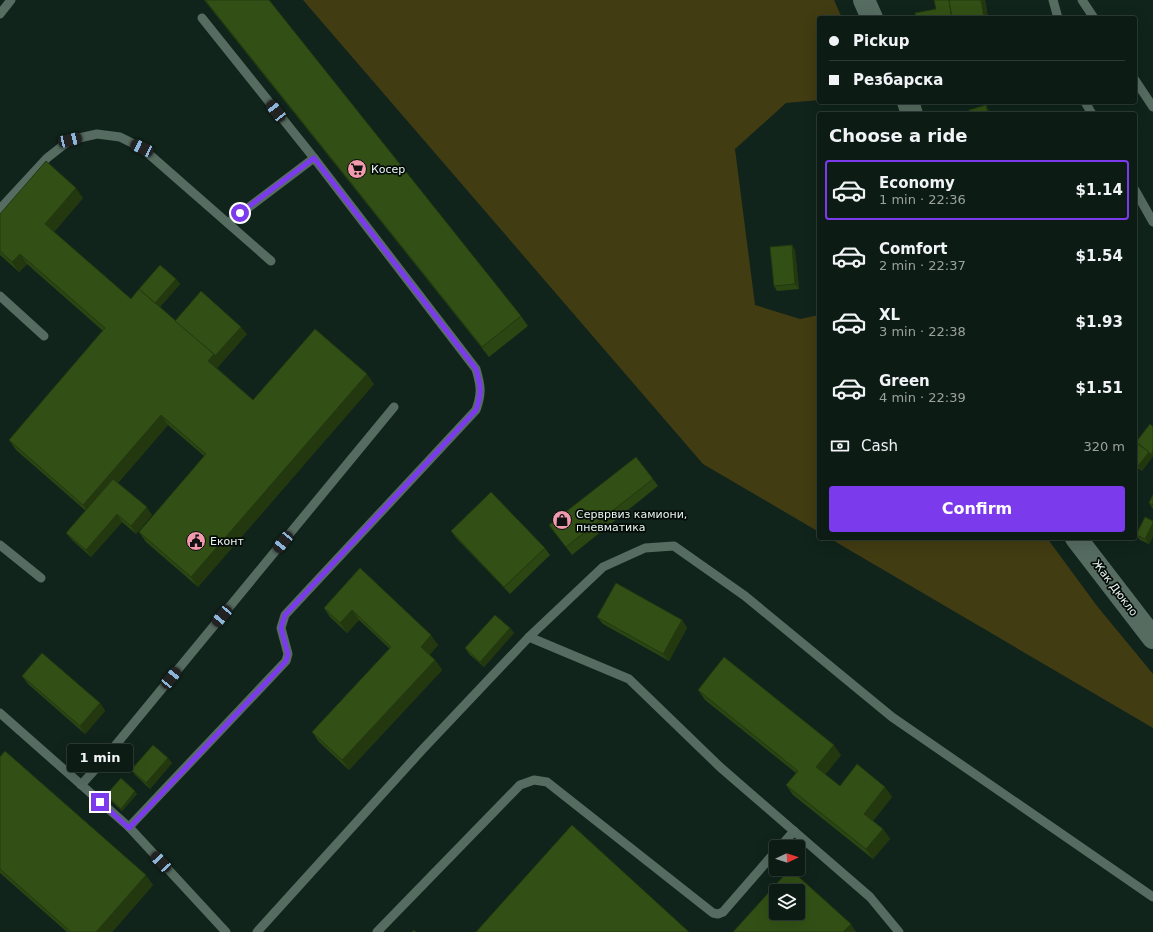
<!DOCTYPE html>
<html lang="en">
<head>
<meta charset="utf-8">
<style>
	:root { --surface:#0c1b14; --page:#15241d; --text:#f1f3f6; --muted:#9aa1a0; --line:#2c3934; --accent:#7c3aed }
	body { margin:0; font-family:"DejaVu Sans",sans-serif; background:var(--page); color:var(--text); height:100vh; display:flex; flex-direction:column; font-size:15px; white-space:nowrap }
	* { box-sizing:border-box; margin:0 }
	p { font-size:13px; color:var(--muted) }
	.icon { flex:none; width:22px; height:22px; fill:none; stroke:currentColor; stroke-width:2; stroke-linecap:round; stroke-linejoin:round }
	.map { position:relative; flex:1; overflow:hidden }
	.sheet { position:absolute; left:817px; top:112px; width:320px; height:428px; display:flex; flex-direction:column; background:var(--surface); border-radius:4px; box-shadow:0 4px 16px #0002,0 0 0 1px var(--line) }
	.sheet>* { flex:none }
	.top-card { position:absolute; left:817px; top:16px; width:320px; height:88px; border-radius:4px; box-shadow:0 4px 16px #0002,0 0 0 1px var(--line); display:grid; align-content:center; height:88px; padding:0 12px; background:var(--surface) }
	.needle { width:26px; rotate:86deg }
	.tools { position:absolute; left:769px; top:840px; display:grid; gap:8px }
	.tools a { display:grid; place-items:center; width:36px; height:36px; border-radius:4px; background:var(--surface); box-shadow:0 4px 16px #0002,0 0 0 1px var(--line); font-size:20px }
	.end { position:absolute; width:18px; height:18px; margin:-9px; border:5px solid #7c3aed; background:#fff; box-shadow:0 0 0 2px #fff }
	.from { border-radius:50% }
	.bubble { position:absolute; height:28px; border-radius:4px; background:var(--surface); box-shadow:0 4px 16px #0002,0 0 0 1px var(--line); font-size:13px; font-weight:600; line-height:28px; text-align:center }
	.car { position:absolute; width:12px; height:24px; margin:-12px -6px; border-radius:5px; box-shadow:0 0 3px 1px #0007; background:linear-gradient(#222 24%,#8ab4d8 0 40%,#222 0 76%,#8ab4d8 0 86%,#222 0) }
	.top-card b { display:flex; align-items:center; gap:14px; height:38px; font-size:15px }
	.top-card b+b { border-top:1px solid var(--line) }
	.top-card i { width:10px; height:10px; background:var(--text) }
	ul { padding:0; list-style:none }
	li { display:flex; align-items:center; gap:12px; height:60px; margin:0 8px 6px; padding:0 4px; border:2px solid transparent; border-radius:4px }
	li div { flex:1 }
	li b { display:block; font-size:15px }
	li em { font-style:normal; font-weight:600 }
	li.selected { border-color:var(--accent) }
	li>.icon { width:36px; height:36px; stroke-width:1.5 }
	h2 { padding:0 12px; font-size:18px; line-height:48px }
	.pay { display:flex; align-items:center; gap:10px; height:44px; padding:0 12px; font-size:15px }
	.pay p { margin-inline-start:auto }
	.primary-button { display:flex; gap:8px; margin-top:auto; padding:8px 12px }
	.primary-button a { flex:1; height:46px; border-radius:4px; background:var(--accent); color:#fff; font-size:16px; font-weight:600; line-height:46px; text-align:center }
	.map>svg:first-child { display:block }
	.green { fill:#423c13 }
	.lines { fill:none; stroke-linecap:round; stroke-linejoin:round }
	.lane { stroke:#566c61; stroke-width:9 }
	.secondary { stroke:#566c61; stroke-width:22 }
	.wall { fill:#2b4513 }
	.shaded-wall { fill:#23380f }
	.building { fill:#325016; stroke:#23380f; fill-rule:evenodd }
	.route { stroke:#7c3aed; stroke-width:5 }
	.labels { text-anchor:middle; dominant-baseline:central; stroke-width:3.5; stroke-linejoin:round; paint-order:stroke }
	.poi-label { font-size:11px; fill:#eaf6f0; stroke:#040b08; text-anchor:start }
	.street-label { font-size:11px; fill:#eaf6f0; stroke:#040b08 }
</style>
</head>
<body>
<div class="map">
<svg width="1153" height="932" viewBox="0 0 1153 932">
	<rect width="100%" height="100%" fill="#10241b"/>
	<g class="green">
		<path d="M303 0H834L842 18H819V100L786 103 735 149 755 305 800 319 819 315V532L703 464Z"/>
		<path d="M829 538H1047L1097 606 1153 674V728Z"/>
	</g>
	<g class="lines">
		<g class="lane">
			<path d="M1053 0 1058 18"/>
			<path d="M1082 0 1094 18"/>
			<path d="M0 14 11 0"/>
			<path d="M1135 80 1153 107"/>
			<path d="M1085 102 1092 114"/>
			<path d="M1135 190 1153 222"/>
			<path d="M0 209 47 158 70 140 97 134 120 137 142 148 271 261"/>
			<path d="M228 223 314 158"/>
			<path d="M0 296 44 336"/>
			<path d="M0 545 41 578"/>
			<path d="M529 637 629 679 720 767 870 897 899 932"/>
			<path d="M0 713 129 827 226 932"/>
			<path d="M81 785 100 764 394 407"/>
			<path d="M129 827 286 661 288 654 281 628 285 615 476 410C482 393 481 386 476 369L314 158 202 18"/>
			<path d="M780 847 794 831"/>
			<path d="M257 932 422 750 529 637 603 567 645 548 674 546 745 596 892 717 1153 897"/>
			<path d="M377 932 520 785 534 780 547 782 713 913 718 914 723 912 776 851"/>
		</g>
		<g class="secondary">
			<path d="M864 0 872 18"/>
			<path d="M908 102 912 114"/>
			<path d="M1076 538 1153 638"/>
		</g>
	</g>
	<g class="wall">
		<path d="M204 0H269L521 316 528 326 489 357Z"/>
		<path d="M985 0 988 18H916L936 9Z"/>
		<path d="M1000 102H1007L1001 104Z"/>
		<path d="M83 198 54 232 131 299 176 279 180 284 160 307 175 321 247 334 217 368 253 400 374 384 198 587 146 542 139 532 204 456 168 425 118 483 152 515 136 534 122 522 91 557 72 540 66 533 86 511 16 450 9 440 103 331 27 264 19 272 0 255V214Z"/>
		<path d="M792 245 795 251 799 289 777 291 774 286Z"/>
		<path d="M1153 427V456L1142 471 1135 466V442H1136Z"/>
		<path d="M653 479 658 486 572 555 549 525Z"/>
		<path d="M1153 495V509L1149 503Z"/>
		<path d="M1153 521V536L1149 544 1140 540 1136 535Z"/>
		<path d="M451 531 545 548 550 555 510 594 456 538Z"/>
		<path d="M360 568 438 645 429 655 435 660 442 670 349 770 319 742 312 732 390 649 359 620 347 633 330 617 324 608Z"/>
		<path d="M597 617 682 620 687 628 669 661 603 624Z"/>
		<path d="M510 628 514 633 484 667 469 654 465 648Z"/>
		<path d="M22 676 100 703 105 711 85 734 28 684Z"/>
		<path d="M698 690 841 755 825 775 840 786 885 787 892 797 873 821 883 829 890 839 873 859 793 795 786 785 796 773 705 700Z"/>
		<path d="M0 757 153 885 112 932H67L0 873Z"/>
		<path d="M168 758 172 763 150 789 135 775 131 770Z"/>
		<path d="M137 794 122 811 108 798 106 795Z"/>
	</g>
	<g class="shaded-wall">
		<path d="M981 0H985L988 18H985L984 16Z"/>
		<path d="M986 105 989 110 990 114H988Z"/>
		<path d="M76 188 83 198 52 234 45 224Z"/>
		<path d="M792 245 795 251 799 289 795 284Z"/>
		<path d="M20 254 27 264 19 272 12 262Z"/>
		<path d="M176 279 180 284 158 309 154 304Z"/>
		<path d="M241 327 247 334 215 370 208 361 214 354Z"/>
		<path d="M367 374 374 384 198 587 191 577Z"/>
		<path d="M161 415 168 425 90 515 83 505Z"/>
		<path d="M1153 451V456L1142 471 1138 466 1149 452Z"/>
		<path d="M147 507 152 515 136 534 131 526Z"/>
		<path d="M117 514 122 522 91 557 86 550Z"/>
		<path d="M1153 523V536L1149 544 1145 539Z"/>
		<path d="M352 610 359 620 347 633 340 623Z"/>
		<path d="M682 620 687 628 669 661 663 654Z"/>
		<path d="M510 628 514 633 484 667 480 662Z"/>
		<path d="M431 635 438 645 428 657 421 647Z"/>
		<path d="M435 660 442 670 349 770 342 760Z"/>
		<path d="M100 703 105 711 85 734 80 726Z"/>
		<path d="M834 745 841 755 823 777 816 767Z"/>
		<path d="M168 758 172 763 150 789 146 783Z"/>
		<path d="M885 787 892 797 871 823 864 814Z"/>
		<path d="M135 791 137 794 122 811 121 809Z"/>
		<path d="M883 829 890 839 873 859 866 849Z"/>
		<path d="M146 875 153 885 112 932H96Z"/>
		<path d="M851 924 856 932H843Z"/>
	</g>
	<g class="building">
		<path d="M205 0H269L521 316 482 347Z"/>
		<path d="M934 0H949L952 18H916L915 13 936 9Z"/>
		<path d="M949 0H981L984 16 976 18H952Z"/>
		<path d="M986 105 988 114H970L969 110Z"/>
		<path d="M46 161 76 188 45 224 131 299 139 289 214 354 208 361 253 400 315 329 367 374 191 577 139 532 206 454 161 415 83 505 9 440 105 328 20 254 12 262 0 251V214Z"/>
		<path d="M792 245 795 284 774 286 770 247Z"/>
		<path d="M160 265 176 279 155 303 139 289Z"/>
		<path d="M201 291 241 327 215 356 214 354 175 321Z"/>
		<path d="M1150 424 1153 427V451L1150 455 1149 452 1136 442Z"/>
		<path d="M1135 442 1149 452 1138 466 1135 464Z"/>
		<path d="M636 457 653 479 566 547 549 525Z"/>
		<path d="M113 479 147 507 131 526 117 514 86 550 66 533Z"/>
		<path d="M491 492 545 548 504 587 451 531Z"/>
		<path d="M1153 495V505L1149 503Z"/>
		<path d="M1145 517 1153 521V523L1145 539 1136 535Z"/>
		<path d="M360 568 431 635 421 647 435 660 342 760 312 732 391 647 352 610 340 623 324 608Z"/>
		<path d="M616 583 682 620 663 654 597 617Z"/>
		<path d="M495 615 510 628 480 662 465 648Z"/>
		<path d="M42 653 100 703 80 726 22 676Z"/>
		<path d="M724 657 834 745 816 767 840 786 857 764 885 787 864 814 883 829 866 849 786 785 798 771 698 690Z"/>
		<path d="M153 745 168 758 146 783 131 770Z"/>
		<path d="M5 751 146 875 96 932H71L0 869V757Z"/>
		<path d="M121 778 135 791 121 809 106 795Z"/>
		<path d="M572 825 689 932H476Z"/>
		<path d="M790 869 851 924 843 932H733ZM776 891H798V913H776Z"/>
		<path d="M414 930 416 932H412Z"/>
	</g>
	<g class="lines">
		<path class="route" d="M100 802 129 828 276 672 286 661 288 654 281 628 285 615 476 410C482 393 481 386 476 369L314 158 240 213"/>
	</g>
	<defs>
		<symbol id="supermarket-disc" viewBox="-11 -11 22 22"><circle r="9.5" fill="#f29aad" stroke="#040b08"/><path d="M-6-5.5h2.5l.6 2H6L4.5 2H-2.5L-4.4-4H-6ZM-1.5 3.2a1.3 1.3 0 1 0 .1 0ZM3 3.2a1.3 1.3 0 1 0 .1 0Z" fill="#111"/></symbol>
		<symbol id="shop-disc" viewBox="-11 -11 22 22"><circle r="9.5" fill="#f29aad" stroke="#040b08"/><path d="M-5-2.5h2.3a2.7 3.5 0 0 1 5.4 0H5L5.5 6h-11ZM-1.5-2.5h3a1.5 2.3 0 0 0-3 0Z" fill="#111"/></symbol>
		<symbol id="civic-disc" viewBox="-11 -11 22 22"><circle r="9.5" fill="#f29aad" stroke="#040b08"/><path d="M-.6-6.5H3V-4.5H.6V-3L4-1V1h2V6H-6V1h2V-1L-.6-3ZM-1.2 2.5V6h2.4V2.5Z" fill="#111"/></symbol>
	</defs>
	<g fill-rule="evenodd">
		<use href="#supermarket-disc" x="346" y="158" width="22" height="22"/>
		<use href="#shop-disc" x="551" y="509" width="22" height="22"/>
		<use href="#civic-disc" x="185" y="530" width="22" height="22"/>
	</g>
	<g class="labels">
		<g class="poi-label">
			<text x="371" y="169">Косер</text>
			<text x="576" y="514">Серврвиз камиони,<tspan x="576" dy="13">пневматика</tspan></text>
			<text x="210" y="541">Еконт</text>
		</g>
		<g class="street-label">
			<text transform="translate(1115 588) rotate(53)">Жак Дюкло</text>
		</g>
	</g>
</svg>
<div class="tools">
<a><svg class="needle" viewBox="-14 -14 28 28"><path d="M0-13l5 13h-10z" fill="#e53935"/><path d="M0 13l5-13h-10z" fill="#9aa1a0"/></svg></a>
<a><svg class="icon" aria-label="layers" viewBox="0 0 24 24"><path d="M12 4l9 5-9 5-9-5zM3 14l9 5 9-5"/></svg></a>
</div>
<i class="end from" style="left:240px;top:213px"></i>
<i class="end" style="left:100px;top:802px"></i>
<div class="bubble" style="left:67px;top:744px;width:66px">1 min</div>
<i class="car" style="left:276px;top:111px;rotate:322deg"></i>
<i class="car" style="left:70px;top:140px;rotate:77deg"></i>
<i class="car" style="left:142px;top:148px;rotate:295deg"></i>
<i class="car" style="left:283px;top:542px;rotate:219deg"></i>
<i class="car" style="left:222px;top:616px;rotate:220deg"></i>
<i class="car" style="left:171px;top:678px;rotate:39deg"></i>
<i class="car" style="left:161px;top:862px;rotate:317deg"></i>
<div class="top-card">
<b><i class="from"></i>Pickup</b>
<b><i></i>Резбарска</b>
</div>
<section class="sheet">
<h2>Choose a ride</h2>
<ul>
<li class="selected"><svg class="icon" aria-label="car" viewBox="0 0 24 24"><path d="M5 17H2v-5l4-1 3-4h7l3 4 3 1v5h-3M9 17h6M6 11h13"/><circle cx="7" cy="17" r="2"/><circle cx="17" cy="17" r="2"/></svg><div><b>Economy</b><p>1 min · 22:36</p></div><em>$1.14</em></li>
<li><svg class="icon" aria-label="car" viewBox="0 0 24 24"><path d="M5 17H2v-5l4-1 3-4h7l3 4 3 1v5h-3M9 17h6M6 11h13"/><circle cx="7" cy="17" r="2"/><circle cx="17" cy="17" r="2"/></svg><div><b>Comfort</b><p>2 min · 22:37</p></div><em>$1.54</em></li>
<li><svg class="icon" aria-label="car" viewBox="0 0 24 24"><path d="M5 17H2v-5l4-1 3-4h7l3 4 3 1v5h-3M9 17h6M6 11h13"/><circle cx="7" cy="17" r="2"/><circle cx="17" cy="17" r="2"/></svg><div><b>XL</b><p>3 min · 22:38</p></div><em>$1.93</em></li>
<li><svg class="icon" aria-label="car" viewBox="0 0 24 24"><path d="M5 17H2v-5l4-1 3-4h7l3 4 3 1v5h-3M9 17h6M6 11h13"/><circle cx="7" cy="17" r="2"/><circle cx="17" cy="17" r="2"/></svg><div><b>Green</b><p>4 min · 22:39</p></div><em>$1.51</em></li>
</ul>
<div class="pay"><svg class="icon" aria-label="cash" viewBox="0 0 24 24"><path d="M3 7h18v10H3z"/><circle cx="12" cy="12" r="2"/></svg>Cash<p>320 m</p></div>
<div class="primary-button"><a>Confirm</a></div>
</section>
</div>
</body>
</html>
